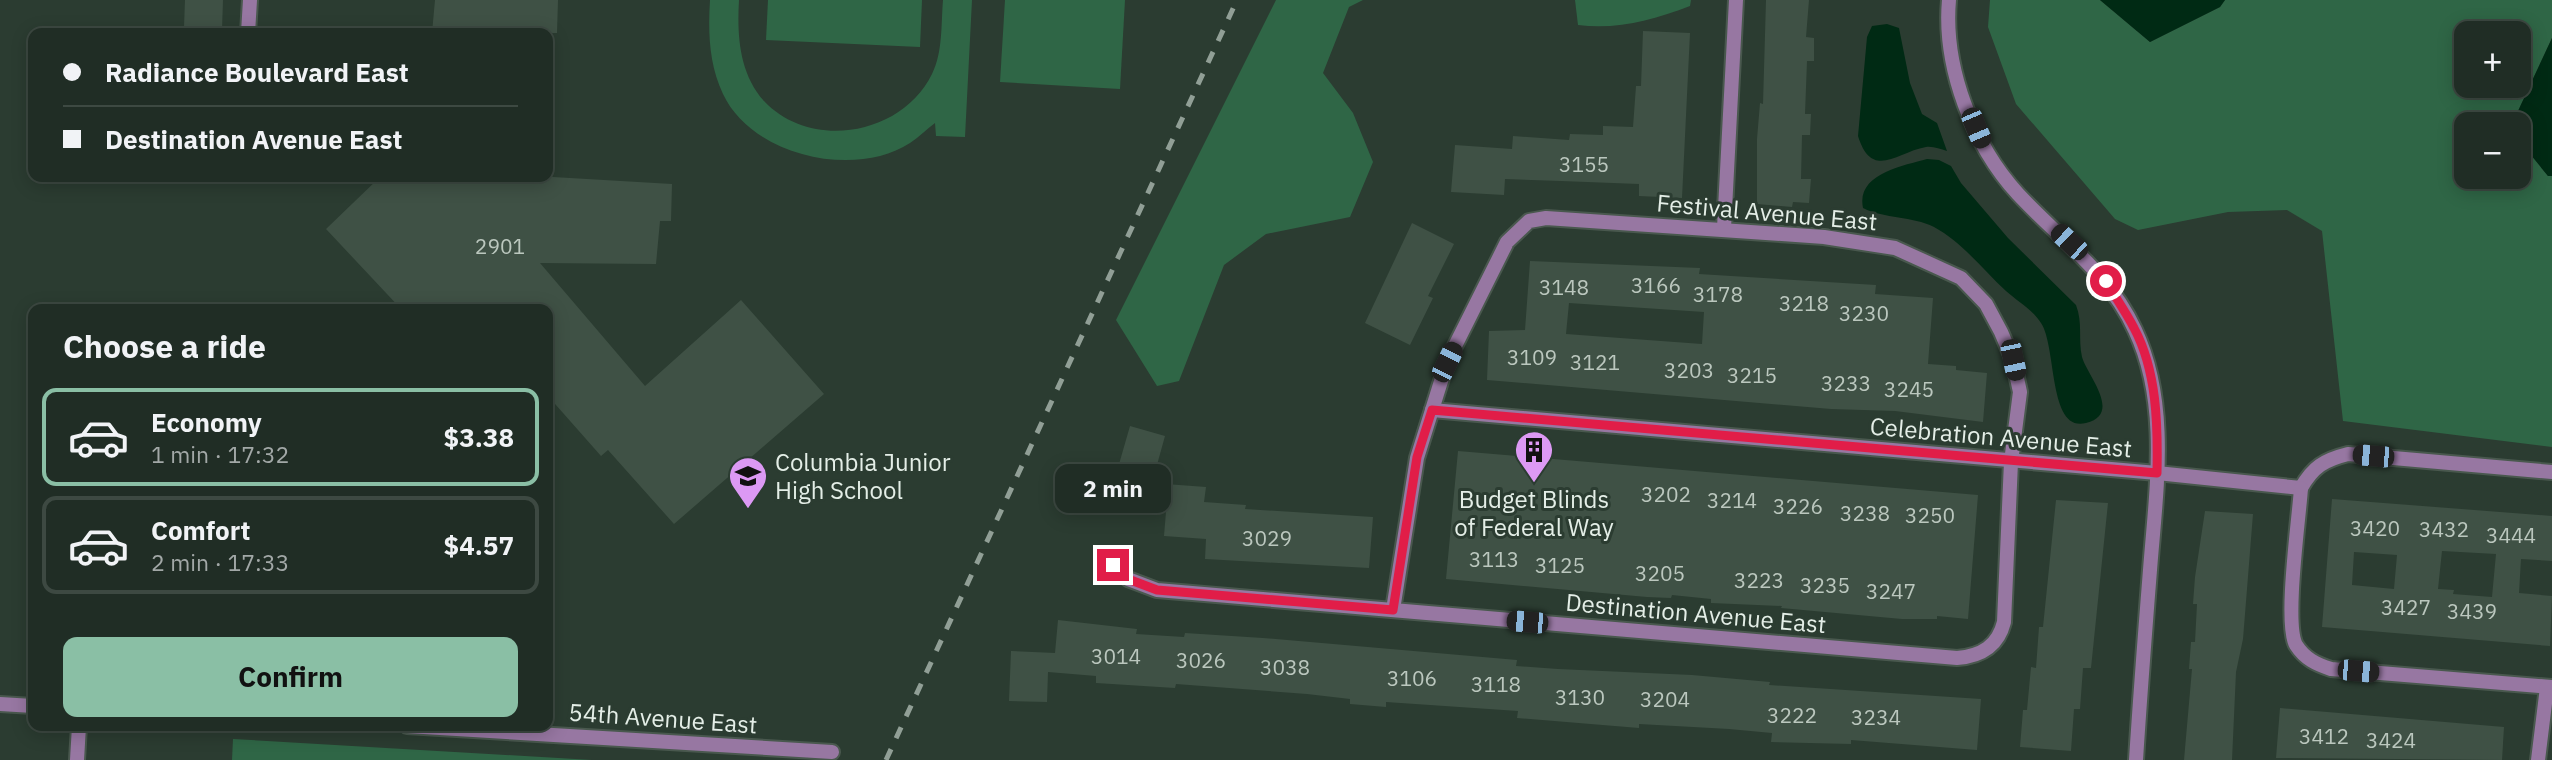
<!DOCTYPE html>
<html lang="en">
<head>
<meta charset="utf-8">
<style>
	:root { --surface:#202d25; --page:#28352d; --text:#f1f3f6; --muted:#a2a8a7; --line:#3d4942; --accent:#8abfa5 }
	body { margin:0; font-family:"IBM Plex Sans",sans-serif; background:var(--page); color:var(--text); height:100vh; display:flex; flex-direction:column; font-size:26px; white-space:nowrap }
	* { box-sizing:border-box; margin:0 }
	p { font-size:23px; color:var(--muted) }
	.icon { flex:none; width:38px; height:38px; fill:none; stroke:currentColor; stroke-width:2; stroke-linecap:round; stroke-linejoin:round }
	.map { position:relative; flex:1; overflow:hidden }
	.details { position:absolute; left:28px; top:304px; width:525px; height:427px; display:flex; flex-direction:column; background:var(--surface); border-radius:14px; box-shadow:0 4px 18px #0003,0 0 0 2px var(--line) }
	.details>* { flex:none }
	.guide { position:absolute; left:28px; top:28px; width:525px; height:154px; border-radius:14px; box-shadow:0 4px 18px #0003,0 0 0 2px var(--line); display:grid; align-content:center; height:154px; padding:0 35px; background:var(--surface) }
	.controls { position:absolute; left:2454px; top:21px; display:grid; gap:14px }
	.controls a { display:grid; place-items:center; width:77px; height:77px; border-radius:14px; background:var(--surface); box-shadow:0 4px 18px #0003,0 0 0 2px var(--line); font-size:35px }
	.end { position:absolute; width:32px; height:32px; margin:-16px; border:9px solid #e11d48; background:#fff; box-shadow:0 0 0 4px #fff }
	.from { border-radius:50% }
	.bubble { position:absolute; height:49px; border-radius:14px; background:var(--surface); box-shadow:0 4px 18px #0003,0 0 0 2px var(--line); font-size:23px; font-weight:700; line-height:49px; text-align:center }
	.car { position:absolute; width:21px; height:42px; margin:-21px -10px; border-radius:9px; box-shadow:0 0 5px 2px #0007; background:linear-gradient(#222 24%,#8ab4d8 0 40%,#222 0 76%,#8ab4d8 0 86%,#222 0) }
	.guide b { display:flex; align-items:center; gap:24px; height:66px; font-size:26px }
	.guide b+b { border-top:2px solid var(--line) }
	.guide i { width:18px; height:18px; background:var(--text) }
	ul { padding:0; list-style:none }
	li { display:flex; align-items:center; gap:21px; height:98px; margin:0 14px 10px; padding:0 21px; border:4px solid var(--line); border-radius:14px }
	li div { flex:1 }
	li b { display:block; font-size:26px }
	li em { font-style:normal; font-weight:700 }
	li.on { border-color:var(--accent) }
	li>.icon { width:63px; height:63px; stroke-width:1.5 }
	h2 { padding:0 35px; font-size:32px; line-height:84px }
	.primary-button { display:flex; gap:14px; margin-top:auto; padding:14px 35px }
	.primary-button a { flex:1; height:80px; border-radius:14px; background:var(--accent); color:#111; font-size:28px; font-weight:700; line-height:80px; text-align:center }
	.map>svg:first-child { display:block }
	.green { fill:#2f6646; fill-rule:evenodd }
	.water { fill:#002a14 }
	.building { fill:#3f5145; fill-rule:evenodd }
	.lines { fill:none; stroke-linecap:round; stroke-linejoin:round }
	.street-casing { stroke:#49584e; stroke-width:18 }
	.street { stroke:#9777a2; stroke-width:14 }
	.rail { stroke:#919f96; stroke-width:5; stroke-dasharray:12 12; stroke-linecap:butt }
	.route { stroke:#e11d48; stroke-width:9 }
	.labels { text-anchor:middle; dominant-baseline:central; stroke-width:6; stroke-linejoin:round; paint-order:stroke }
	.number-label { font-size:21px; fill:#bbc7be }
	.street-label { font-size:24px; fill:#e4eee7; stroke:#2b3c31 }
	.poi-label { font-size:24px; fill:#e4eee7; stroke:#2b3c31; text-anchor:start }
</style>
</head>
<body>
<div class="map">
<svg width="2552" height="760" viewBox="0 0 2552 760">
	<rect width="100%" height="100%" fill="#2b3c31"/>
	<g class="green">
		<path d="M710 0H739C737 35 739 73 764 101 812 152 903 134 932 74 943 52 941 24 943 0H972L965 137 936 136 935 123C927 129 919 137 910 143 855 179 752 156 723 94 709 64 708 33 710 0Z"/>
		<path d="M768 0H922L920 47 766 40Z"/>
		<path d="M1005 0H1125L1120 89 1000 82Z"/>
		<path d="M1276 0H1363L1349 7 1323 73 1353 113 1373 162 1350 217 1266 234 1224 265 1179 381 1157 386 1116 320Z"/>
		<path d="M1575 0H1691L1690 6C1653 20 1617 30 1578 25Z"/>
		<path d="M1990 0H2100L2150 42 2220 7 2225 0H2552V38L2512 124H2466V177H2518V139L2548 176H2552V447L2343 421 2322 231 2287 210 2228 212 2138 230 2115 219 2016 104 1988 27ZM2466 33H2518V86H2466Z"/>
		<path d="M233 739 592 760H232Z"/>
	</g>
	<g class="water">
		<path d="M2100 0H2225L2220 7 2150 42Z"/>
		<path d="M1887 24 1899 28 1910 83 1922 114 1937 123 1947 151C1940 149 1933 146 1926 147 1897 152 1872 181 1858 136L1867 37 1872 26Z"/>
		<path d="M2552 38V176H2548L2518 139V124H2512Z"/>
		<path d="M1927 159 1939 160 1951 166 1961 183 2008 238 2076 305C2083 323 2078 339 2082 357 2087 375 2123 414 2086 423 2048 433 2057 347 2041 323 2033 310 2017 301 2006 291 1983 270 1962 242 1934 227 1912 216 1885 219 1863 208 1856 174 1902 166 1927 159Z"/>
	</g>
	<g class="building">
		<path d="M185 0H223L222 30 184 27Z"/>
		<path d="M435 0H558L557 33H432Z"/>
		<path d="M1766 0H1809L1806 37 1814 38V61H1807L1805 114H1811L1810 135H1802L1801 179H1811L1809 203 1793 202 1792 207 1757 204V139L1760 103 1763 104Z"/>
		<path d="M1643 31 1690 33 1682 198 1639 196V184L1561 181 1505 179 1504 195 1451 192 1455 145 1512 149 1513 136 1569 140 1570 134 1603 135V126L1633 127 1636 86H1641Z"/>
		<path d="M380 177H553L672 184 671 221H660L656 264 540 263 645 386 741 300 824 394 674 524 608 450 601 456 548 396V310H402L326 229Z"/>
		<path d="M1412 223 1454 244 1428 296 1433 298 1410 345 1365 323Z"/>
		<path d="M1530 261 1700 268 1699 274 1876 285 1875 294 1933 298 1928 364 1956 366V370L1987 373 1983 422 1895 411 1831 409 1487 380 1489 331 1525 330ZM1569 303 1704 312 1702 344 1566 334Z"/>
		<path d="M1130 426 1165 436 1152 483 1206 487 1204 502 1246 505 1245 509 1373 517 1369 568 1205 559 1206 539 1164 536 1167 500 1113 485Z"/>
		<path d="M1458 451 1978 495 1968 619 1937 616V619H1902L1781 608 1782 606 1711 603V599L1672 595 1671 598 1647 597 1446 579Z"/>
		<path d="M2332 499 2552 516V561L2521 559 2519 593 2552 596 2550 646 2322 627ZM2442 551 2496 554 2492 597 2453 594 2454 590 2438 589ZM2354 552 2397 555 2394 589 2352 585Z"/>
		<path d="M2056 500 2108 503 2091 668H2083L2080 709H2074L2071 751 2020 747 2023 710H2027L2031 667 2036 668 2039 627H2043Z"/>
		<path d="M2205 511 2253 514 2243 639 2236 672 2232 760H2184L2192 669H2189L2191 642H2195L2197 604H2193L2195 577Z"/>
		<path d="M1058 620 1137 629 1136 634 1184 637 1185 633 1263 638 1517 660 1516 666 1558 669 1692 675 1770 682 1769 685 1981 699 1977 750 1851 740V744L1771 742 1772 733 1729 729 1639 724V728L1517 718 1518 711 1386 702V707L1350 704V699L1307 694 1176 684 1175 688 1096 683V676L1048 672 1047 702 1009 701 1011 651 1055 653Z"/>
		<path d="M2280 708 2504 727 2502 760 2276 758Z"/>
	</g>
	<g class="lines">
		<defs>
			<g id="street">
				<path d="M1949 0C1943 67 1973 145 2018 194 2060 239 2109 273 2135 330 2170 404 2156 491 2150 570 2145 633 2140 697 2136 760"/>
				<path d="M248 33 250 0"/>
				<path d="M1724 228 1736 0"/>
				<path d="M1432 410 2157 473 2301 488C2313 467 2324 460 2348 454L2552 472"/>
				<path d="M2301 488C2299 519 2284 623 2296 645 2305 659 2316 664 2331 669L2552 687"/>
				<path d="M1113 565 1128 579 1157 590 1957 658C1982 656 1998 646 2004 622L2011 462 2020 392 2013 360 2001 332 1986 304 1961 278 1895 248 1824 237 1546 218 1529 221 1507 242 1447 362 1417 458 1393 610"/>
				<path d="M0 704 33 706"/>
				<path d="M407 726 832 752"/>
				<path d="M77 760 79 726"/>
				<path d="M2538 760 2547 687"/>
			</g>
		</defs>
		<use href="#street" class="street-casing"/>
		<use href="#street" class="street"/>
		<path class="rail" d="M886 760 1237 0"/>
	</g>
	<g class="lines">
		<path class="route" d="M1113 565 1128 579 1157 590 1393 610 1417 457 1432 410 2157 473C2158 425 2157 371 2134 328 2126 312 2115 297 2106 281"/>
	</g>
	<defs>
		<symbol id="building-pin" viewBox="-11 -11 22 30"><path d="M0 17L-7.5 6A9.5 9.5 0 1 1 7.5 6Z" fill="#dc99f4" stroke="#2b3c31"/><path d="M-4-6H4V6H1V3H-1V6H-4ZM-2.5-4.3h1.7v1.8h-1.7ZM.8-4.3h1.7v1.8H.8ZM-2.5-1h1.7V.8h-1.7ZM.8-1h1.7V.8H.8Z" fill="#111"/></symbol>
		<symbol id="school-pin" viewBox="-11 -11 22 30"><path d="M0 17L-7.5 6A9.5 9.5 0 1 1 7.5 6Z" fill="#dc99f4" stroke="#2b3c31"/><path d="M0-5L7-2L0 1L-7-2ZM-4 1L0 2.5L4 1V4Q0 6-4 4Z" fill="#111"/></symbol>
	</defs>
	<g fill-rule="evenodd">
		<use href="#building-pin" x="1512" y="428" width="44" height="60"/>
		<use href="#school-pin" x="726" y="454" width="44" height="60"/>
	</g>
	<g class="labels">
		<g class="number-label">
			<text x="1584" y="164">3155</text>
			<text x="500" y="246">2901</text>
			<text x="1656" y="285">3166</text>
			<text x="1564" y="287">3148</text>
			<text x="1718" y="294">3178</text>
			<text x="1804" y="303">3218</text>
			<text x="1864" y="313">3230</text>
			<text x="1532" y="357">3109</text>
			<text x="1595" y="362">3121</text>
			<text x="1689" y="370">3203</text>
			<text x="1752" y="375">3215</text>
			<text x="1846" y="383">3233</text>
			<text x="1909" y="389">3245</text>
			<text x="1666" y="494">3202</text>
			<text x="1732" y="500">3214</text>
			<text x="1798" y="506">3226</text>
			<text x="1865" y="513">3238</text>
			<text x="1930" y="515">3250</text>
			<text x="2375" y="528">3420</text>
			<text x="2444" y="529">3432</text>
			<text x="2511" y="535">3444</text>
			<text x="1267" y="538">3029</text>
			<text x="1494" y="559">3113</text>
			<text x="1560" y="565">3125</text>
			<text x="1660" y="573">3205</text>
			<text x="1759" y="580">3223</text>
			<text x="1825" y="585">3235</text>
			<text x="1891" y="591">3247</text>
			<text x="2406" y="607">3427</text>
			<text x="2472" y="611">3439</text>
			<text x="1116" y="656">3014</text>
			<text x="1201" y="660">3026</text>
			<text x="1285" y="667">3038</text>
			<text x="1412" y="678">3106</text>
			<text x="1496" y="684">3118</text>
			<text x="1580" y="697">3130</text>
			<text x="1665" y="699">3204</text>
			<text x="1792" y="715">3222</text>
			<text x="1876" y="717">3234</text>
			<text x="2324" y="736">3412</text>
			<text x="2391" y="740">3424</text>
		</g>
		<g class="street-label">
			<text transform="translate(1767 212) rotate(5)">Festival Avenue East</text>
			<text transform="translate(2001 437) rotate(5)">Celebration Avenue East</text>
			<text transform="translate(1696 613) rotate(5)">Destination Avenue East</text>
			<text transform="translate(663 718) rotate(4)">54th Avenue East</text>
		</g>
		<g class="poi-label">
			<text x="775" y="462">Columbia Junior<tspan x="775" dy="28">High School</tspan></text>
			<text x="1534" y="499" text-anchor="middle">Budget Blinds<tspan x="1534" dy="28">of Federal Way</tspan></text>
		</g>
	</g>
</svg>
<div class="controls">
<a>+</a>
<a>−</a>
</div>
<i class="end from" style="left:2106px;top:281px"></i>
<i class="end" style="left:1113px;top:565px"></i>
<div class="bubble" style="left:1055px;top:464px;width:116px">2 min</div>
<i class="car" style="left:1976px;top:128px;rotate:157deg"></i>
<i class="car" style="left:2069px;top:242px;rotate:313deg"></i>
<i class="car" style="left:2013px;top:360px;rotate:168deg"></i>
<i class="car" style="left:1447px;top:362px;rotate:26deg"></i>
<i class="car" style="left:2373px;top:456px;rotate:275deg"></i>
<i class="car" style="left:1527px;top:622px;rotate:275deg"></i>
<i class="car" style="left:2358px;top:671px;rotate:95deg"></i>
<div class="guide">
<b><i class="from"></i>Radiance Boulevard East</b>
<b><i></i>Destination Avenue East</b>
</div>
<section class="details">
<h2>Choose a ride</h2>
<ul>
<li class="on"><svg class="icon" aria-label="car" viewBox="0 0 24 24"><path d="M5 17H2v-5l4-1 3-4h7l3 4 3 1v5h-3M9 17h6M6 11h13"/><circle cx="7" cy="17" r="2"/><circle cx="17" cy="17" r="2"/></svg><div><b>Economy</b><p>1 min · 17:32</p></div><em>$3.38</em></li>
<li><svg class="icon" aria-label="car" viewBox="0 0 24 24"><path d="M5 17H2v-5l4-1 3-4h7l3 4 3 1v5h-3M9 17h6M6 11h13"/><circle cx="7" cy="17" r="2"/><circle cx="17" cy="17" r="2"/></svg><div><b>Comfort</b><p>2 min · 17:33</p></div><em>$4.57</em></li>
</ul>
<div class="primary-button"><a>Confirm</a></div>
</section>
</div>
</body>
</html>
